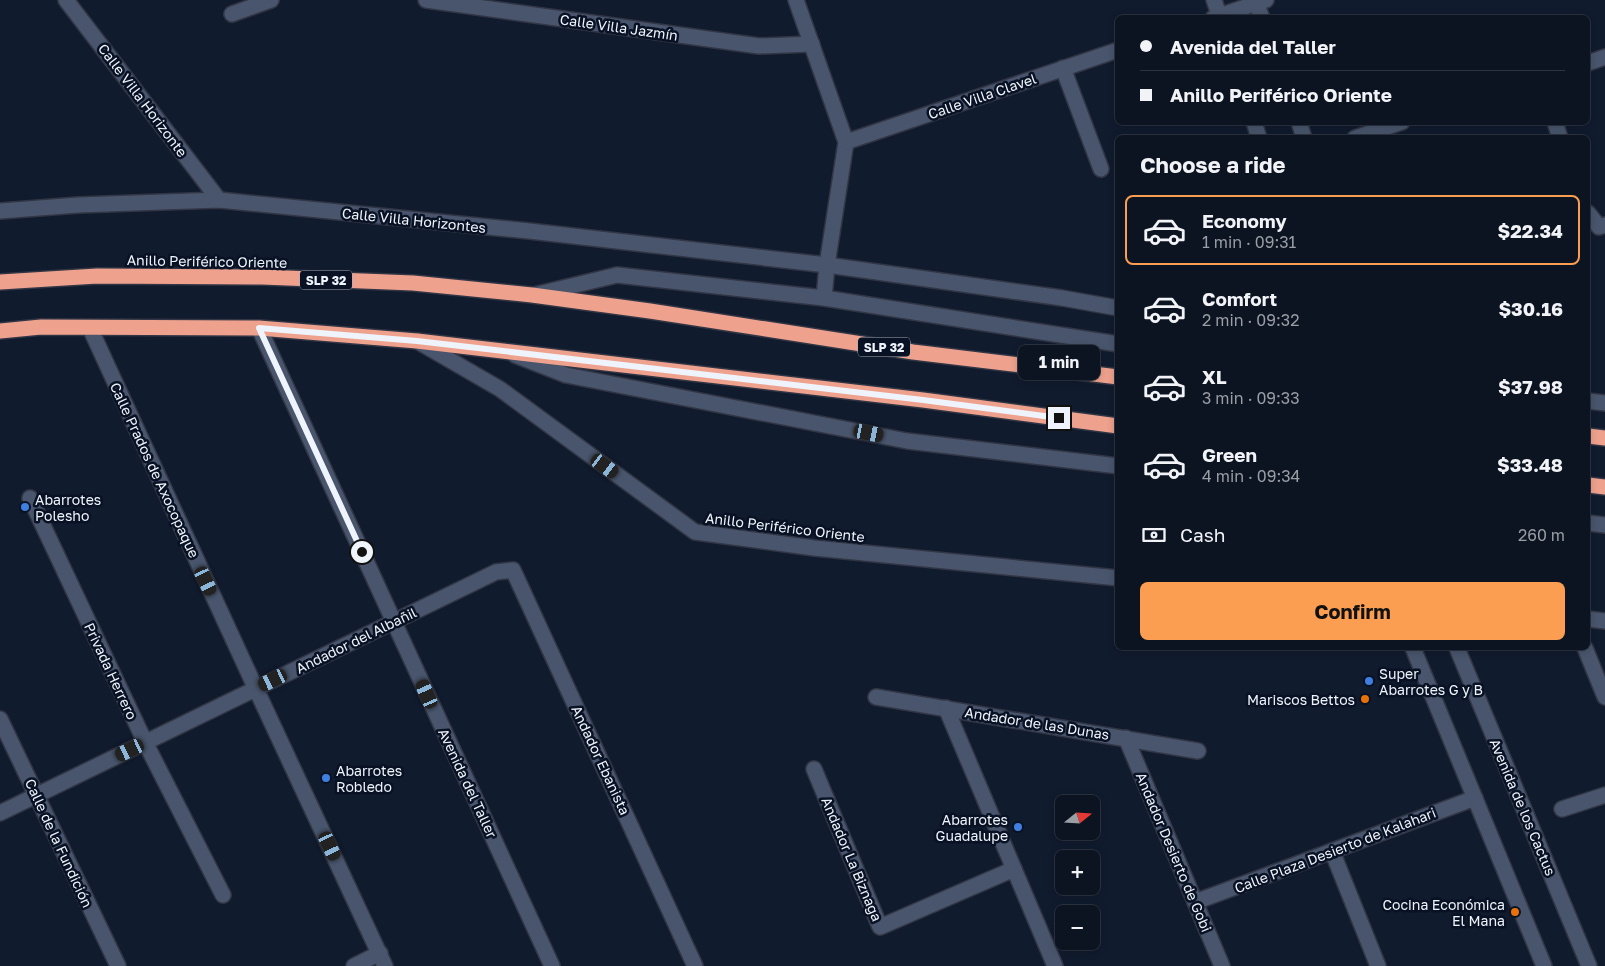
<!DOCTYPE html>
<html lang="en">
<head>
<meta charset="utf-8">
<style>
	:root { --surface:#0c1422; --page:#151d2a; --text:#f1f3f6; --muted:#9a9ea5; --line:#2c3340; --accent:#fb9e51 }
	body { margin:0; font-family:"Golos Text",sans-serif; background:var(--page); color:var(--text); height:100vh; display:flex; flex-direction:column; font-size:19px; white-space:nowrap }
	* { box-sizing:border-box; margin:0 }
	p { font-size:16px; color:var(--muted) }
	.icon { flex:none; width:28px; height:28px; fill:none; stroke:currentColor; stroke-width:2; stroke-linecap:round; stroke-linejoin:round }
	.map { position:relative; flex:1; overflow:hidden }
	.sheet { position:absolute; left:1115px; top:135px; width:475px; height:515px; display:flex; flex-direction:column; background:var(--surface); border-radius:8px; box-shadow:0 2px 8px #0003,0 0 0 1px var(--line) }
	.sheet>* { flex:none }
	.hud { position:absolute; left:1115px; top:15px; width:475px; height:110px; border-radius:8px; box-shadow:0 2px 8px #0003,0 0 0 1px var(--line); display:grid; align-content:center; height:110px; padding:0 25px; background:var(--surface) }
	.needle { width:32px; rotate:72deg }
	.tools { position:absolute; left:1055px; top:795px; display:grid; gap:10px }
	.tools a { display:grid; place-items:center; width:45px; height:45px; border-radius:8px; background:var(--surface); box-shadow:0 2px 8px #0003,0 0 0 1px var(--line); font-size:25px }
	.end { position:absolute; width:22px; height:22px; margin:-11px; border:6px solid #eff4fc; background:#111; box-shadow:0 0 0 2px #111 }
	.from { border-radius:50% }
	.bubble { position:absolute; height:35px; border-radius:8px; background:var(--surface); box-shadow:0 2px 8px #0003,0 0 0 1px var(--line); font-size:16px; font-weight:700; line-height:35px; text-align:center }
	.car { position:absolute; width:15px; height:30px; margin:-15px -8px; border-radius:6px; box-shadow:0 0 4px 1px #0007; background:linear-gradient(#222 24%,#8ab4d8 0 40%,#222 0 76%,#8ab4d8 0 86%,#222 0) }
	.hud b { display:flex; align-items:center; gap:18px; height:48px; font-size:19px }
	.hud b+b { border-top:1px solid var(--line) }
	.hud i { width:12px; height:12px; background:var(--text) }
	ul { padding:0; list-style:none }
	li { display:flex; align-items:center; gap:15px; height:70px; margin:0 10px 8px; padding:0 15px; border:2px solid transparent; border-radius:8px }
	li div { flex:1 }
	li b { display:block; font-size:19px }
	li em { font-style:normal; font-weight:700 }
	li.selected { border-color:var(--accent) }
	li>.icon { width:45px; height:45px; stroke-width:1.5 }
	h2 { padding:0 25px; font-size:22px; line-height:60px }
	.pay { display:flex; align-items:center; gap:12px; height:55px; padding:0 25px; font-size:19px }
	.pay p { margin-inline-start:auto }
	.button { display:flex; gap:10px; margin-top:auto; padding:10px 25px }
	.button a { flex:1; height:58px; border-radius:8px; background:var(--accent); color:#111; font-size:20px; font-weight:700; line-height:58px; text-align:center }
	.map>svg:first-child { display:block }
	.lines { fill:none; stroke-linecap:round; stroke-linejoin:round }
	.street-casing { stroke:#313544; stroke-width:18 }
	.secondary-casing { stroke:#313544; stroke-width:18 }
	.highway-casing { stroke:#313544; stroke-width:18 }
	.street { stroke:#48556c; stroke-width:15 }
	.secondary { stroke:#48556c; stroke-width:15 }
	.highway { stroke:#eea18d; stroke-width:15 }
	.route { stroke:#eff4fc; stroke-width:6 }
	.shop-dot { fill:#3f7fe0; stroke:#081224; stroke-width:2 }
	.food-dot { fill:#e8710a; stroke:#081224; stroke-width:2 }
	.labels { text-anchor:middle; dominant-baseline:central; stroke-width:5; stroke-linejoin:round; paint-order:stroke }
	.shield { fill:#081224; stroke:#aab0bb; stroke-width:1 }
	.shield-label { font-size:12px; font-weight:bold; fill:#eff4fc }
	.street-label { font-size:14px; fill:#eff4fc; stroke:#081224 }
	.poi-label { font-size:14px; fill:#eff4fc; stroke:#081224; text-anchor:start }
</style>
</head>
<body>
<div class="map">
<svg width="1605" height="966" viewBox="0 0 1605 966">
	<rect width="100%" height="100%" fill="#101b2e"/>
	<g class="lines">
		<defs>
			<g id="street">
				<path d="M66 0 219 200"/>
				<path d="M426 0 759 46 812 44"/>
				<path d="M796 0 846 142 827 265 824 298"/>
				<path d="M232 14 271 0"/>
				<path d="M1213 18 1266 0"/>
				<path d="M1588 63 1605 57"/>
				<path d="M1063 68 1101 169"/>
				<path d="M1555 122 1560 138"/>
				<path d="M1355 138 1402 122"/>
				<path d="M846 142 1118 50"/>
				<path d="M0 211 78 205 219 200 529 231 827 265 1062 298 1118 308"/>
				<path d="M1588 213 1599 227 1605 225"/>
				<path d="M90 328 256 689 385 966"/>
				<path d="M259 328 552 966"/>
				<path d="M30 498 145 742 223 895"/>
				<path d="M1585 648 1605 697"/>
				<path d="M876 697 1198 751"/>
				<path d="M946 708 1055 966"/>
				<path d="M0 719 118 966"/>
				<path d="M1126 738 1222 966"/>
				<path d="M814 769 880 927 1014 869"/>
				<path d="M1562 809 1605 795"/>
				<path d="M0 813 496 572 513 570 695 966"/>
				<path d="M1332 851 1378 966"/>
				<path d="M1195 902 1475 798"/>
				<path d="M354 966 380 953"/>
			</g>
			<g id="secondary">
				<path d="M1214 0 1220 18"/>
				<path d="M1255 0 1262 18"/>
				<path d="M1254 122 1259 138"/>
				<path d="M1299 122 1304 138"/>
				<path d="M534 295 617 275 824 298 1118 344"/>
				<path d="M417 341 500 389 695 532 814 548 1118 578"/>
				<path d="M515 355 566 375 907 441 1118 466"/>
				<path d="M1588 401 1605 403"/>
				<path d="M1588 523 1605 525"/>
				<path d="M1588 619 1605 621"/>
				<path d="M1413 648 1544 966"/>
				<path d="M1457 648 1589 966"/>
			</g>
			<g id="highway">
				<path d="M0 282 97 276 262 277 413 283 532 295 650 311 913 352 1118 377"/>
				<path d="M0 331 41 327 259 328 417 341 923 400 1118 426"/>
				<path d="M1588 436 1605 438"/>
				<path d="M1588 485 1605 487"/>
			</g>
		</defs>
		<use href="#street" class="street-casing"/>
		<use href="#secondary" class="secondary-casing"/>
		<use href="#highway" class="highway-casing"/>
		<use href="#street" class="street"/>
		<use href="#secondary" class="secondary"/>
		<use href="#highway" class="highway"/>
	</g>
	<g class="lines">
		<path class="route" d="M362 552 259 328 417 341 923 400 1059 418"/>
	</g>
	<g class="shop-dot">
		<circle cx="25" cy="507" r="5"/>
		<circle cx="1369" cy="681" r="5"/>
		<circle cx="326" cy="778" r="5"/>
		<circle cx="1018" cy="827" r="5"/>
	</g>
	<g class="food-dot">
		<circle cx="1365" cy="699" r="5"/>
		<circle cx="1515" cy="912" r="5"/>
	</g>
	<g class="labels">
		<g class="shield">
			<rect x="300" y="270.5" width="52" height="19" rx="4"/>
			<rect x="858" y="337.5" width="52" height="19" rx="4"/>
		</g>
		<g class="shield-label">
			<text x="326" y="280">SLP 32</text>
			<text x="884" y="347">SLP 32</text>
		</g>
		<g class="street-label">
			<text transform="translate(619 27) rotate(8)">Calle Villa Jazmín</text>
			<text transform="translate(982 96) rotate(-19)">Calle Villa Clavel</text>
			<text transform="translate(143 100) rotate(53)">Calle Villa Horizonte</text>
			<text transform="translate(414 220) rotate(6)">Calle Villa Horizontes</text>
			<text transform="translate(207 261) rotate(1)">Anillo Periférico Oriente</text>
			<text transform="translate(155 470) rotate(65)">Calle Prados de Axocopaque</text>
			<text transform="translate(785 527) rotate(7)">Anillo Periférico Oriente</text>
			<text transform="translate(356 640) rotate(-26)">Andador del Albañil</text>
			<text transform="translate(111 671) rotate(65)">Privada Herrero</text>
			<text transform="translate(1037 723) rotate(9)">Andador de las Dunas</text>
			<text transform="translate(601 760) rotate(65)">Andador Ebanista</text>
			<text transform="translate(468 783) rotate(65)">Avenida del Taller</text>
			<text transform="translate(1523 807) rotate(67)">Avenida de los Cactus</text>
			<text transform="translate(59 843) rotate(65)">Calle de la Fundición</text>
			<text transform="translate(1335 850) rotate(-21)">Calle Plaza Desierto de Kalahari</text>
			<text transform="translate(1174 852) rotate(67)">Andador Desierto de Gobi</text>
			<text transform="translate(852 859) rotate(67)">Andador La Biznaga</text>
		</g>
		<g class="poi-label">
			<text x="35" y="499">Abarrotes<tspan x="35" dy="16">Polesho</tspan></text>
			<text x="1379" y="673">Super<tspan x="1379" dy="16">Abarrotes G y B</tspan></text>
			<text x="1355" y="699" text-anchor="end">Mariscos Bettos</text>
			<text x="336" y="770">Abarrotes<tspan x="336" dy="16">Robledo</tspan></text>
			<text x="1008" y="819" text-anchor="end">Abarrotes<tspan x="1008" dy="16">Guadalupe</tspan></text>
			<text x="1505" y="904" text-anchor="end">Cocina Económica<tspan x="1505" dy="16">El Mana</tspan></text>
		</g>
	</g>
</svg>
<div class="tools">
<a><svg class="needle" viewBox="-14 -14 28 28"><path d="M0-13l5 13h-10z" fill="#e53935"/><path d="M0 13l5-13h-10z" fill="#9a9ea5"/></svg></a>
<a>+</a>
<a>−</a>
</div>
<i class="end from" style="left:362px;top:552px"></i>
<i class="end" style="left:1059px;top:418px"></i>
<div class="bubble" style="left:1018px;top:345px;width:82px">1 min</div>
<i class="car" style="left:869px;top:433px;rotate:101deg"></i>
<i class="car" style="left:605px;top:466px;rotate:126deg"></i>
<i class="car" style="left:206px;top:581px;rotate:155deg"></i>
<i class="car" style="left:273px;top:680px;rotate:244deg"></i>
<i class="car" style="left:427px;top:694px;rotate:336deg"></i>
<i class="car" style="left:130px;top:750px;rotate:244deg"></i>
<i class="car" style="left:330px;top:846px;rotate:155deg"></i>
<div class="hud">
<b><i class="from"></i>Avenida del Taller</b>
<b><i></i>Anillo Periférico Oriente</b>
</div>
<section class="sheet">
<h2>Choose a ride</h2>
<ul>
<li class="selected"><svg class="icon" aria-label="car" viewBox="0 0 24 24"><path d="M5 17H2v-5l4-1 3-4h7l3 4 3 1v5h-3M9 17h6M6 11h13"/><circle cx="7" cy="17" r="2"/><circle cx="17" cy="17" r="2"/></svg><div><b>Economy</b><p>1 min · 09:31</p></div><em>$22.34</em></li>
<li><svg class="icon" aria-label="car" viewBox="0 0 24 24"><path d="M5 17H2v-5l4-1 3-4h7l3 4 3 1v5h-3M9 17h6M6 11h13"/><circle cx="7" cy="17" r="2"/><circle cx="17" cy="17" r="2"/></svg><div><b>Comfort</b><p>2 min · 09:32</p></div><em>$30.16</em></li>
<li><svg class="icon" aria-label="car" viewBox="0 0 24 24"><path d="M5 17H2v-5l4-1 3-4h7l3 4 3 1v5h-3M9 17h6M6 11h13"/><circle cx="7" cy="17" r="2"/><circle cx="17" cy="17" r="2"/></svg><div><b>XL</b><p>3 min · 09:33</p></div><em>$37.98</em></li>
<li><svg class="icon" aria-label="car" viewBox="0 0 24 24"><path d="M5 17H2v-5l4-1 3-4h7l3 4 3 1v5h-3M9 17h6M6 11h13"/><circle cx="7" cy="17" r="2"/><circle cx="17" cy="17" r="2"/></svg><div><b>Green</b><p>4 min · 09:34</p></div><em>$33.48</em></li>
</ul>
<div class="pay"><svg class="icon" aria-label="cash" viewBox="0 0 24 24"><path d="M3 7h18v10H3z"/><circle cx="12" cy="12" r="2"/></svg>Cash<p>260 m</p></div>
<div class="button"><a>Confirm</a></div>
</section>
</div>
</body>
</html>
